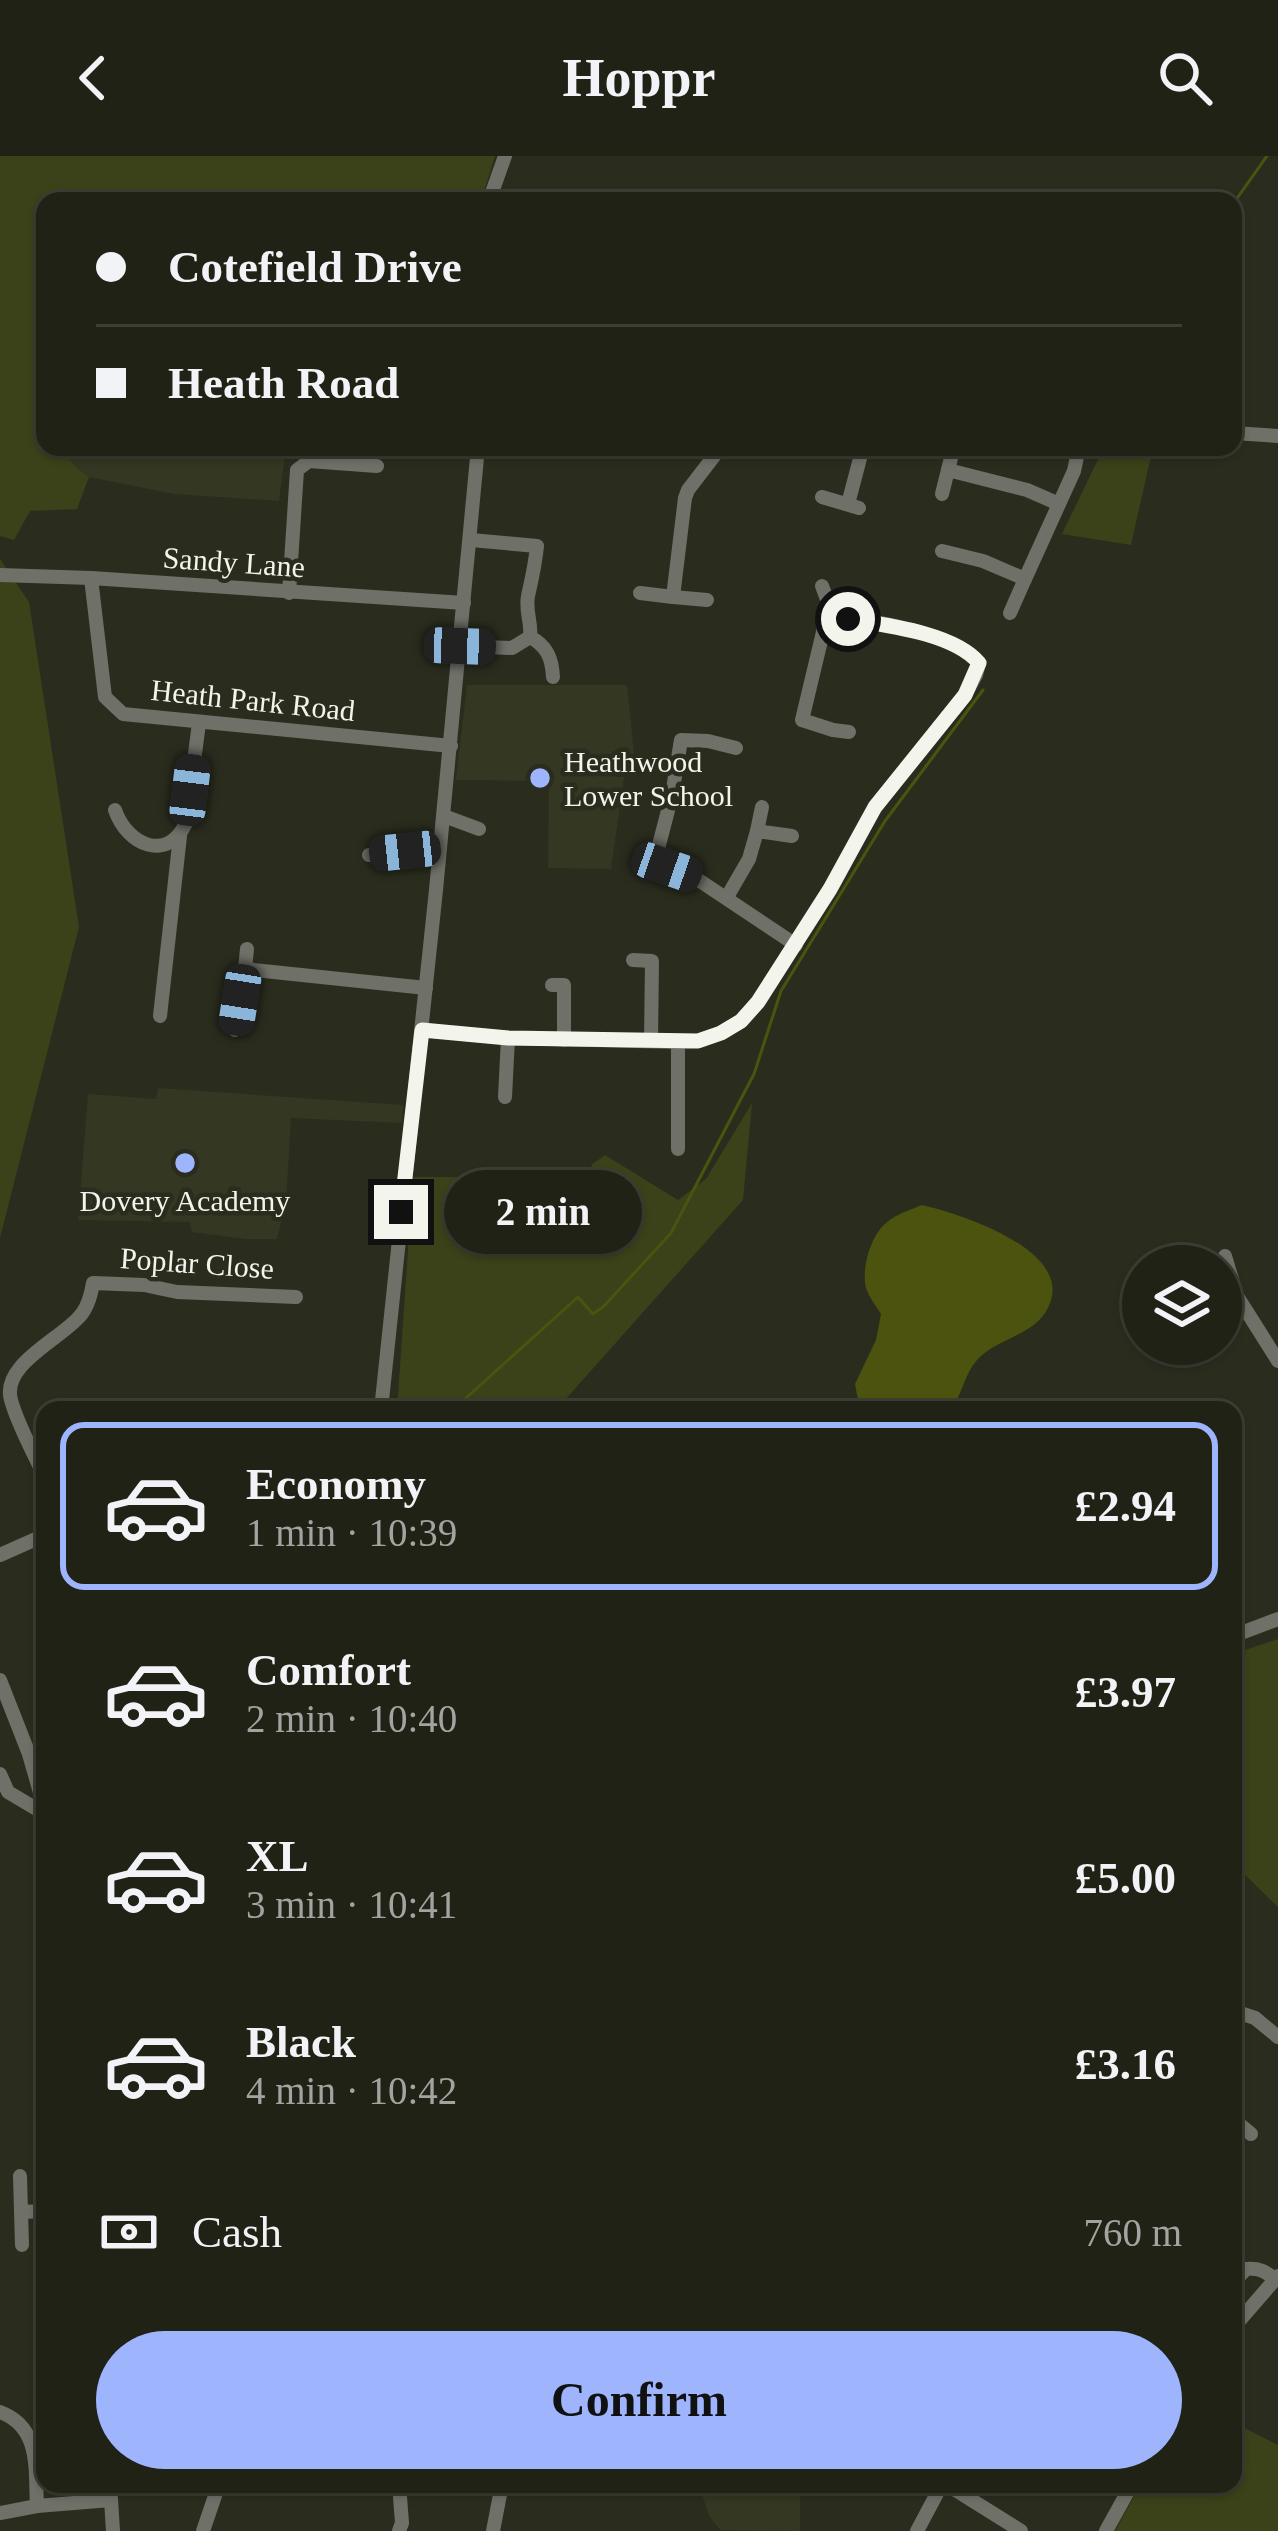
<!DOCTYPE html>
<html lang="en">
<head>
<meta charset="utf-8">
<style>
	:root { --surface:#202216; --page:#2d2f23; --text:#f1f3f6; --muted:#a2a4a1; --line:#3d3f35; --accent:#9eb4fd }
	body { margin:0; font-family:"Times New Roman",serif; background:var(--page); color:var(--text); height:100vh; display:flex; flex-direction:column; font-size:45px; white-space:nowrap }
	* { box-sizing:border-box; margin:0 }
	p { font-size:39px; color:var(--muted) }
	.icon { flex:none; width:66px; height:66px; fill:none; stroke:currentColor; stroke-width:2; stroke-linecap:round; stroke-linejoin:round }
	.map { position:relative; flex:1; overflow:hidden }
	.sheet { position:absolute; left:36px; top:1245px; width:1206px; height:1092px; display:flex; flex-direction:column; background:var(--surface); border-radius:24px; box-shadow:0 3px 9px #0004,0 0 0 3px var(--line) }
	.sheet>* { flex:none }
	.hud { position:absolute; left:36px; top:36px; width:1206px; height:264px; border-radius:24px; box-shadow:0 3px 9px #0004,0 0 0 3px var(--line); display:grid; align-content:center; height:264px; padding:0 60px; background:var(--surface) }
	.tools { position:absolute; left:1122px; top:1089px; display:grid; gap:24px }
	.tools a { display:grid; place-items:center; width:120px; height:120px; border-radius:50%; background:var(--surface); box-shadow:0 3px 9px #0004,0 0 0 3px var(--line); font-size:60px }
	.end { position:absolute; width:54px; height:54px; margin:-27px; border:15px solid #f3f5ec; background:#111; box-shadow:0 0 0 6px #111 }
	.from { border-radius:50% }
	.bubble { position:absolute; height:84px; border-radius:42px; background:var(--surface); box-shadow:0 3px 9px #0004,0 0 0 3px var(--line); font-size:39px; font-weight:800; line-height:84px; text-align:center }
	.car { position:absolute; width:36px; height:72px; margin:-36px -18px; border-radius:15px; box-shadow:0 0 9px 3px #0007; background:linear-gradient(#222 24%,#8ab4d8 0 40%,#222 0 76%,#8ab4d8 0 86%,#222 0) }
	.hud b { display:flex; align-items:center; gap:42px; height:114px; font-size:45px }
	.hud b+b { border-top:3px solid var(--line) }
	.hud i { width:30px; height:30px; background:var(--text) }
	ul { padding:21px 0 0; list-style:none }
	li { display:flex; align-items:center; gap:36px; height:168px; margin:0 24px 18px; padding:0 36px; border:6px solid transparent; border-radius:24px }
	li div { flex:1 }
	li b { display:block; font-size:45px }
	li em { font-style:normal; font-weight:800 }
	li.active { border-color:var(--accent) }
	li>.icon { width:108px; height:108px; stroke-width:1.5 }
	.pay { display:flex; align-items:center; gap:30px; height:132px; padding:0 60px; font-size:45px }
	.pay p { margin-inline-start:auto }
	.button { display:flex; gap:24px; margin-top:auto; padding:24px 60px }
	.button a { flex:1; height:138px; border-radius:72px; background:var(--accent); color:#111; font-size:48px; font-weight:800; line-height:138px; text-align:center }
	header { display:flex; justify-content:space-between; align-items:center; height:156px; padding:0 60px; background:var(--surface); font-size:54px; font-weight:800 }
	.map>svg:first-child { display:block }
	.built { fill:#343722 }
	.green { fill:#3b4119 }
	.water { fill:#4b530e }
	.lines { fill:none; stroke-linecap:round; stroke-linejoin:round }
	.stream { stroke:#4b530e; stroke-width:3 }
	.minor { stroke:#6f7169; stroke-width:14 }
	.route { stroke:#f3f5ec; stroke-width:15 }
	.poi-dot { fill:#9eb4fd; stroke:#2a2d1e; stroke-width:4.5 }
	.labels { text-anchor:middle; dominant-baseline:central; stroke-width:9; stroke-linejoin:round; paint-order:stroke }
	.street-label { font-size:30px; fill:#f3f5ec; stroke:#2a2d1e }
	.poi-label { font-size:30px; fill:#f3f5ec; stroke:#2a2d1e; text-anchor:start }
</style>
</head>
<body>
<header><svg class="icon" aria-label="back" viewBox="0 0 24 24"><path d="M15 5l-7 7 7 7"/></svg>Hoppr<svg class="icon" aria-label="search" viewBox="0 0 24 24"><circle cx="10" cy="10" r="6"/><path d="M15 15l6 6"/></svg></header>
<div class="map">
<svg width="1278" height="2375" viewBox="0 0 1278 2375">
	<rect width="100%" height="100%" fill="#2a2d1e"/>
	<g class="built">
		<path d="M60 291H286L279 345 174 338 89 321 77 312Z"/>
		<path d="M467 529H627L635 607 611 608V620L624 621 611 713 548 712 549 625 456 624Z"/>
		<path d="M158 932 403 949 402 967 291 962 286 1046 277 1083H246L192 1076 190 1066 78 1064 88 938 156 943Z"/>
		<path d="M703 2328H800V2375L720 2374 709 2360 703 2341Z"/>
	</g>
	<g class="green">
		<path d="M0 0H495L481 45H45V291H60L77 312 89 321 77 353 30 355 14 384 0 380Z"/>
		<path d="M1104 291H1153L1131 389 1062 378Z"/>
		<path d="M0 403 29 446 79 771 0 1082Z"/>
		<path d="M752 947 743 1044 556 1254H397L413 1021H524L598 1056 608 1035 591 1009 605 999 678 1044 706 1023Z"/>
		<path d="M1278 1483V1751L1233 1707V1498Z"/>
		<path d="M1233 2266 1278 2289V2375H1115L1141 2328H1233Z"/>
	</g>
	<path class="water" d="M922 1049C961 1058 1084 1097 1045 1157 1030 1180 996 1183 977 1204 964 1219 962 1239 951 1254H860L855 1228 876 1184 881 1158C876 1150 869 1141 866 1132 861 1113 871 1079 886 1067 896 1058 910 1054 922 1049Z"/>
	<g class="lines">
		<g class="stream">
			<path d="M1233 48 1267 0"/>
			<path d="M456 1251 578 1141 593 1158 604 1150 671 1077 754 918 781 835 885 665 983 534"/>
		</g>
		<g class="minor">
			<path d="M489 45 505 0"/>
			<path d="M1233 277 1278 280"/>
			<path d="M948 314 1027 334 1059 348"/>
			<path d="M942 338 951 302"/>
			<path d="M822 341 859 352"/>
			<path d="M848 348 863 291"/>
			<path d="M942 395 983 405 1025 423 1074 315 1079 291"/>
			<path d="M0 419 91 422 464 447"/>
			<path d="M91 422 105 541 123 558 451 590"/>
			<path d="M822 430 834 462"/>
			<path d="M289 437 297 314 309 305 377 310"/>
			<path d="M640 437 673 441"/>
			<path d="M707 444 673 441 685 342 688 334 721 291"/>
			<path d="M1010 457 1025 423"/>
			<path d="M530 481C547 490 552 502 553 521"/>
			<path d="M460 490 512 492 530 481C532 467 525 455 528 440 532 422 535 410 537 390L471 384"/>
			<path d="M736 592 708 585 681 584 672 639 658 693 660 705 667 711 691 719 796 789"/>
			<path d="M115 654C127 689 167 707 186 667L199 567"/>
			<path d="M444 660 479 673"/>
			<path d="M757 675 762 651"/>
			<path d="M369 699 440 692"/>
			<path d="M727 741 749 703 757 675 792 680"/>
			<path d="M633 804 652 805 651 885"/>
			<path d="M245 813 247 793"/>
			<path d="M552 829H564V884"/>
			<path d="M160 860 180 680"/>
			<path d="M235 874 245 813 426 832"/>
			<path d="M422 874 508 882 678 886 697 885 721 877 741 865 757 846 831 733 875 651 965 539 976 519 979 507C956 478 871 463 834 462L824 472 802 564 833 574 849 576"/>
			<path d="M505 941 508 882"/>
			<path d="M678 993V886"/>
			<path d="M1225 1100 1237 1140 1278 1205"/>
			<path d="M381 1254 436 734 478 291"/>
			<path d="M45 1322C34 1297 18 1270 11 1244 1 1209 59 1184 79 1161 88 1152 91 1139 93 1127L144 1129 177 1136 296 1141"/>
			<path d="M0 1399 45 1379"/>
			<path d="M1233 1480 1278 1463"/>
			<path d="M0 1524 29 1598 45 1654"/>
			<path d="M0 1618 8 1636 45 1658"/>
			<path d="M1233 1851 1240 1857 1255 1862 1278 1881"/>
			<path d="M1233 1963 1251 1978"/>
			<path d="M20 2020 22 2089"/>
			<path d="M21 2056 45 2055"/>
			<path d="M1233 2127 1246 2113C1259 2112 1266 2115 1275 2124"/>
			<path d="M1233 2172 1278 2120"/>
			<path d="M0 2256C41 2271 35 2313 37 2350"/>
			<path d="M110 2328 113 2375"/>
			<path d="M946 2328 1021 2375"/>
			<path d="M0 2357 37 2350 111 2344"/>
			<path d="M203 2375 219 2328"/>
			<path d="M399 2375 402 2367 399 2328"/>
			<path d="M493 2375 502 2328"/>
			<path d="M917 2375 942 2328"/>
			<path d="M1106 2375 1132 2328"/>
		</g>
	</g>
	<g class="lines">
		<path class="route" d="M401 1056 422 874 508 882 698 885 721 877 741 865 758 846 830 733 875 651 965 539 979 507C954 477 885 469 848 463"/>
	</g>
	<g class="poi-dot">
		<circle cx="540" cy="622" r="12"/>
		<circle cx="185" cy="1007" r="12"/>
	</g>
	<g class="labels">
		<g class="street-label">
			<text transform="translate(234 406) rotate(4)">Sandy Lane</text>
			<text transform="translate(253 544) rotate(6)">Heath Park Road</text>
			<text transform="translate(197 1107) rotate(4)">Poplar Close</text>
		</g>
		<g class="poi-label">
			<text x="564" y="605">Heathwood<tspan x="564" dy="34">Lower School</tspan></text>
			<text x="185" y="1044" text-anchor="middle">Dovery Academy</text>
		</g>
	</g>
</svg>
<div class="tools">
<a><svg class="icon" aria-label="layers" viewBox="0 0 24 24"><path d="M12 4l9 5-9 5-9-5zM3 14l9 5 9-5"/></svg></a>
</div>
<i class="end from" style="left:848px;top:463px"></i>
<i class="end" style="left:401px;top:1056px"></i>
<div class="bubble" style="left:444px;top:1014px;width:198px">2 min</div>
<i class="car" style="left:460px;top:490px;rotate:92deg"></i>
<i class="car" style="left:190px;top:634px;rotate:7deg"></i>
<i class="car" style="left:405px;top:695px;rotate:264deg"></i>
<i class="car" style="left:667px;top:711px;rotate:109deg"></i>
<i class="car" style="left:240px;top:844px;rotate:189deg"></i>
<div class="hud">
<b><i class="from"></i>Cotefield Drive</b>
<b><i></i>Heath Road</b>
</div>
<section class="sheet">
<ul>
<li class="active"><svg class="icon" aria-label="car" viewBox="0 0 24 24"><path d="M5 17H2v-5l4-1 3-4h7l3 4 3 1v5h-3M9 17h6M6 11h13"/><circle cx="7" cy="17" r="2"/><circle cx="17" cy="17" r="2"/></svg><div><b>Economy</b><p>1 min · 10:39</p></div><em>£2.94</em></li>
<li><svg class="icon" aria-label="car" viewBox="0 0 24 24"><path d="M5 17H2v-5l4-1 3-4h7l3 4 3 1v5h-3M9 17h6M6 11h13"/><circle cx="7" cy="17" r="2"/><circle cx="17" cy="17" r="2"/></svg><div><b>Comfort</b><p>2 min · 10:40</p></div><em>£3.97</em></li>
<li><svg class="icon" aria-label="car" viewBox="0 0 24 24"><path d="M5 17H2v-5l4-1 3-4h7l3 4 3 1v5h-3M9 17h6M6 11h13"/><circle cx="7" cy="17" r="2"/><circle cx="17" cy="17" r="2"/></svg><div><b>XL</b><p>3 min · 10:41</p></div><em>£5.00</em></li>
<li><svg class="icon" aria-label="car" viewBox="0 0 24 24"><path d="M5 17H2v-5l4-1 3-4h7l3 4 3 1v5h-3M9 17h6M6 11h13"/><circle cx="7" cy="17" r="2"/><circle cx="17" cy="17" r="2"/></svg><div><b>Black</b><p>4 min · 10:42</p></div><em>£3.16</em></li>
</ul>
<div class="pay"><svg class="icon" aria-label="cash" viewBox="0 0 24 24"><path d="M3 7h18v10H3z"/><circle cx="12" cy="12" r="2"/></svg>Cash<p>760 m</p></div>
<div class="button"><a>Confirm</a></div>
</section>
</div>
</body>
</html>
